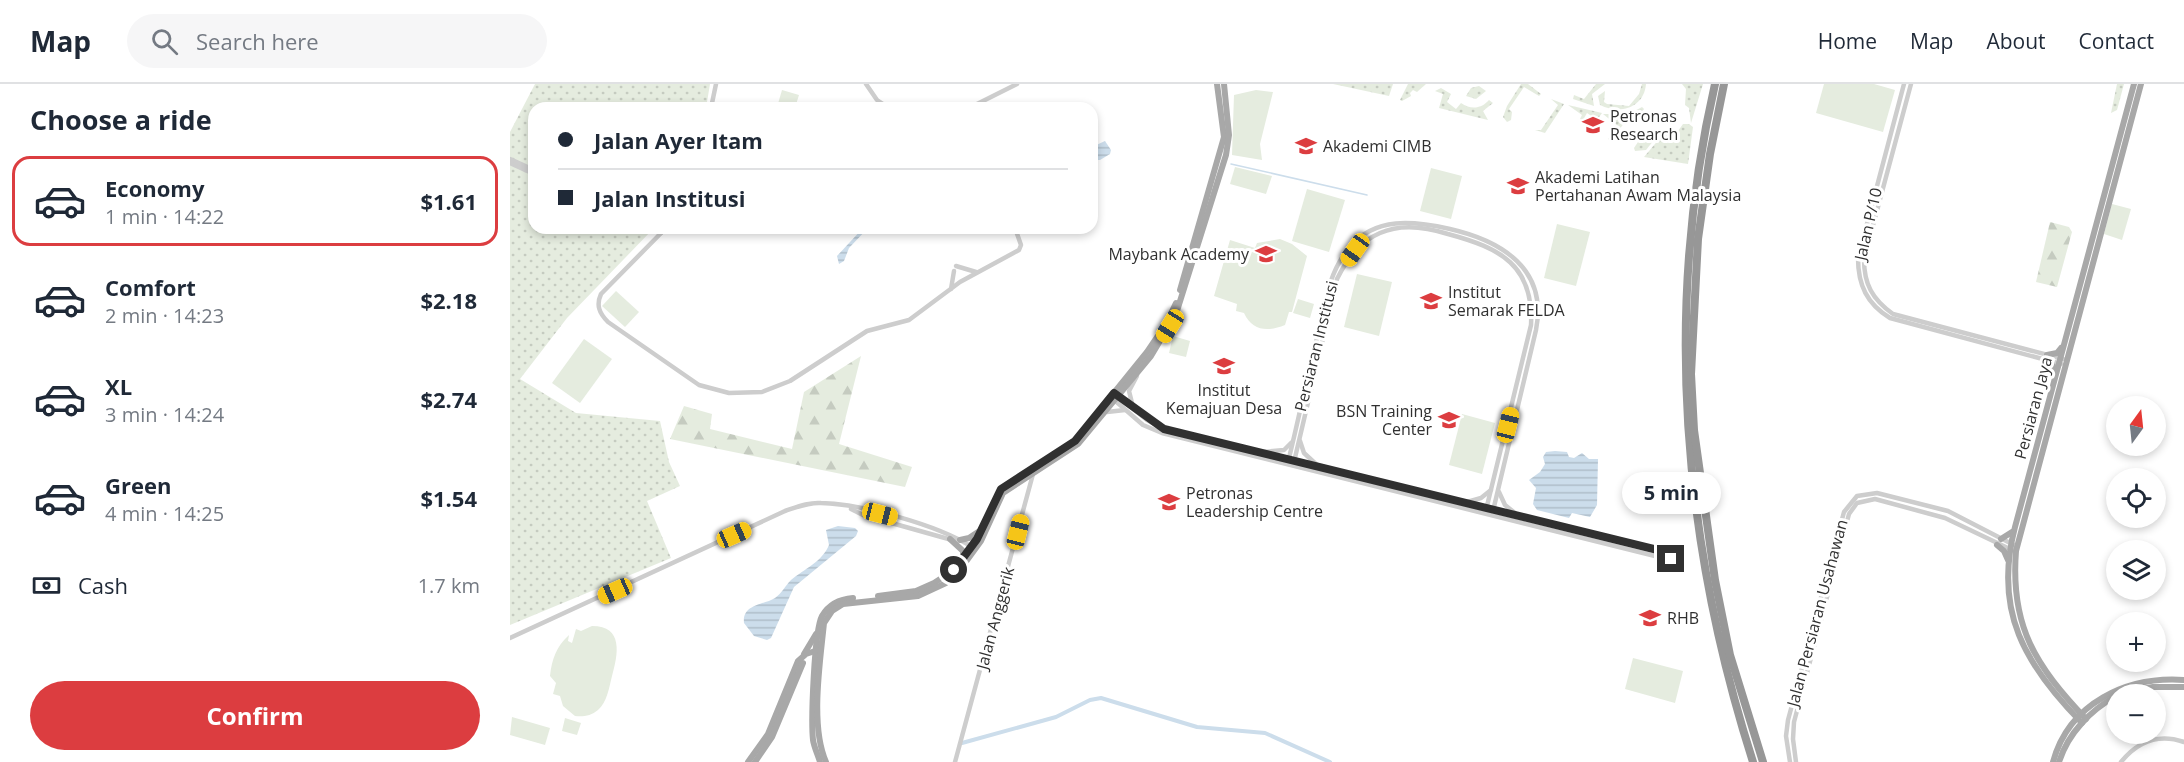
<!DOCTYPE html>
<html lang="en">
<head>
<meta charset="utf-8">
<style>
	:root { --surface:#fff; --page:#f6f6f7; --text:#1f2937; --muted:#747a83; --line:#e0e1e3; --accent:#dc3d40 }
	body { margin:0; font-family:"Open Sans",sans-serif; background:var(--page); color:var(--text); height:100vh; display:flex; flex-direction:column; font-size:22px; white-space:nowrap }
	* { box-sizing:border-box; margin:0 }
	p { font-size:20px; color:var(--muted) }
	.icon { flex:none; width:33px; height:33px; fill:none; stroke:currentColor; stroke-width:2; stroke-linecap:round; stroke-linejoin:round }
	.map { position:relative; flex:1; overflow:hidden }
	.side { display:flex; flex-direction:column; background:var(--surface); width:510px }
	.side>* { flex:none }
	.top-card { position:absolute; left:18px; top:18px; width:570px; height:132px; border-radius:18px; box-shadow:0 3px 9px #0003; display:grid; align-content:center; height:132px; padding:0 30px; background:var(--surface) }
	.needle { width:39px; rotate:15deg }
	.buttons { position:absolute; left:1596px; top:312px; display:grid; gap:12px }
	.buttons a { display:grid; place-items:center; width:60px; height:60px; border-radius:50%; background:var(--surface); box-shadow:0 3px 9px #0003; font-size:30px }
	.end { position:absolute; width:27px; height:27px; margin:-14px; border:8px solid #303030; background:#fff; box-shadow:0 0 0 3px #fff }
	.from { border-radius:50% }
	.bubble { position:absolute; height:42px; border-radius:21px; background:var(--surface); box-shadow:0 3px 9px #0003; font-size:20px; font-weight:700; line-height:42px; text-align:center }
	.car { position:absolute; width:18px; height:36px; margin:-18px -9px; border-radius:8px; box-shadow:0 0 4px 2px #0007; background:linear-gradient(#f5c518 24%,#345 0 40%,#f5c518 0 76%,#345 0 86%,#f5c518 0) }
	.top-card b { display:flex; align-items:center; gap:21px; height:57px; font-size:22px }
	.top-card b+b { border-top:2px solid var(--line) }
	.top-card i { width:15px; height:15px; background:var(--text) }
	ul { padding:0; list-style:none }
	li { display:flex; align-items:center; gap:18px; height:90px; margin:0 12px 9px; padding:0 18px; border:3px solid transparent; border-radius:18px }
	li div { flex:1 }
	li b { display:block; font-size:22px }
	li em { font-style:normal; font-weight:700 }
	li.current { border-color:var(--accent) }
	li>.icon { width:54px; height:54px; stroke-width:1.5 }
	h2 { padding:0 30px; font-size:27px; line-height:72px }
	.pay { display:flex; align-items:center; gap:15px; height:66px; padding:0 30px; font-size:22px }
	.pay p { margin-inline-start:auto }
	.primary-button { display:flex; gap:12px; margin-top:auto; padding:12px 30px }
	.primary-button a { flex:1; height:69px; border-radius:36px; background:var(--accent); color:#fff; font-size:24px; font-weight:700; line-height:69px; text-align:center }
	header { display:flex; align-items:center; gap:36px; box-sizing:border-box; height:84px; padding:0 30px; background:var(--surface); border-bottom:2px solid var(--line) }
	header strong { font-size:28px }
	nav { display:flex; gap:33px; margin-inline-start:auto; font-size:21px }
	.search { width:420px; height:54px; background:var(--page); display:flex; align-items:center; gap:15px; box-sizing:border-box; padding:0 21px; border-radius:33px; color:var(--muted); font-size:22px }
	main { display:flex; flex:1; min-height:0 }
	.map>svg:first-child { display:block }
	.grass { fill:url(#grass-dots) }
	.forest { fill:url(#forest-firs) }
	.park { fill:#e5ecdf }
	.water { fill:url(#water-rules) }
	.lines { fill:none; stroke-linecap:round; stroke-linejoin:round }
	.stream { stroke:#ccddeb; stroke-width:1.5 }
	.canal { stroke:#ccddeb; stroke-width:4 }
	.minor { stroke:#cdcdcd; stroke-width:4.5 }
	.major { stroke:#a8a8a8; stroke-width:6 }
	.highway { stroke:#979797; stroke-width:8 }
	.route { stroke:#303030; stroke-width:8 }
	.labels { text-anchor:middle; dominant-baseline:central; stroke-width:6; stroke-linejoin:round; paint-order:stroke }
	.poi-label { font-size:16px; fill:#303030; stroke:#fff; text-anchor:start }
	.street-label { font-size:16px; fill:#303030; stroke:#fff }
</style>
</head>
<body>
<header>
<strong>Map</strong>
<div class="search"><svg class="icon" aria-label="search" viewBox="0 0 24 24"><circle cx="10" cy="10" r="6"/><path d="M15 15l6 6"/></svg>Search here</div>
<nav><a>Home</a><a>Map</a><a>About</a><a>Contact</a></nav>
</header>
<main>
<section class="side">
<h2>Choose a ride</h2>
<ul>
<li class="current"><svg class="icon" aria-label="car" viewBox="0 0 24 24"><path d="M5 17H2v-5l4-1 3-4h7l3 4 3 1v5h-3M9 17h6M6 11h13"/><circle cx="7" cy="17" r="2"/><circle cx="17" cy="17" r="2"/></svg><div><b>Economy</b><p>1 min · 14:22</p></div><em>$1.61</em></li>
<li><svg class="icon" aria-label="car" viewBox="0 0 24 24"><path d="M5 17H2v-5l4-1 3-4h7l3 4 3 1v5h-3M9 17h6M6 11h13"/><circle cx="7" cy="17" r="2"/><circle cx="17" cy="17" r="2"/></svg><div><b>Comfort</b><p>2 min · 14:23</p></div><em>$2.18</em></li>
<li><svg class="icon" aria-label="car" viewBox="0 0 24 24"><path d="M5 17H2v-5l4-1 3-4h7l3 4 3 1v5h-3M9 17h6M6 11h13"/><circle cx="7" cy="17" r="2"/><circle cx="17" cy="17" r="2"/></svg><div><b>XL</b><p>3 min · 14:24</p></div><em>$2.74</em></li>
<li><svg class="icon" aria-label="car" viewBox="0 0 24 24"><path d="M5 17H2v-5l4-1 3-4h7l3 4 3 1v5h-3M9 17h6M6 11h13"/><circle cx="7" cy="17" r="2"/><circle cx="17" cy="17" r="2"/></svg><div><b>Green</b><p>4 min · 14:25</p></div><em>$1.54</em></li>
</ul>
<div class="pay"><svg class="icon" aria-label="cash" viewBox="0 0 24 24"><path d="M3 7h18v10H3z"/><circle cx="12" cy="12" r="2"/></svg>Cash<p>1.7 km</p></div>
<div class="primary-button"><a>Confirm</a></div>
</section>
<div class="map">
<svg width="1674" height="678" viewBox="0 0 1674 678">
	<defs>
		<pattern id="grass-dots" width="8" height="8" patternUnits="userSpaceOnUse" patternTransform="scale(1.5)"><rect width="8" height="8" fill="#e5ecdf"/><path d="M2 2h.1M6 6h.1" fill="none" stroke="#c5cbc0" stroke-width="1.8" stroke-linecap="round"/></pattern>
		<pattern id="forest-firs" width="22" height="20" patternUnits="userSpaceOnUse" patternTransform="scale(1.5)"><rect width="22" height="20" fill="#e5ecdf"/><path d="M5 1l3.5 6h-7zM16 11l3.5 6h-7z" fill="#c5cbc0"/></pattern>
		<pattern id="water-rules" width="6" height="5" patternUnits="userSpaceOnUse" patternTransform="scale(1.5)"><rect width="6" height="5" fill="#ccddeb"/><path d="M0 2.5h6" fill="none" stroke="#b0beca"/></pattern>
	</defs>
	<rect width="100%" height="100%" fill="#fff"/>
	<g class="grass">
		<path d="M25 0H200L196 24H24V144H144L57 234 10 295 66 329 150 337 159 378 170 402 137 417 161 474 0 541V48Z"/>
		<path d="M823 0H883L879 12Z"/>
		<path d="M898 0H916L907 8 903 6 900 9 901 12 892 17 890 16Z"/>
		<path d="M1011 0H1018L1031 10 1029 12 1014 3 999 25 1002 28 1001 36 997 38 993 33 997 22Z"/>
		<path d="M1086 0H1095L1082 10 1084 22 1063 15 1064 11 1074 15Z"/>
		<path d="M1132 0H1136C1134 24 1110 31 1090 21L1088 12 1095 7 1094 18 1097 20 1119 22 1129 10Z"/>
		<path d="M1172 0H1193L1181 39 1179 24 1175 21 1176 5Z"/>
		<path d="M1607 0H1614L1607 26 1601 29Z"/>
		<path d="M969 2 976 7 966 15 956 12 961 4Z"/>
		<path d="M931 4 941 10 937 18 946 25 951 19C961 26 971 25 979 16L983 19 973 27 978 36 929 24 933 10 925 7Z"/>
		<path d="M1041 15 1054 20 1035 49 1025 46H1031L1048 21Z"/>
		<path d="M1058 21 1092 29 1087 36 1077 29 1073 36 1070 35 1072 31Z"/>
		<path d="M1132 23 1134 25 1127 36 1120 31 1101 57 1098 55 1108 42 1093 30H1119Z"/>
		<path d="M1173 40H1179L1183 43 1178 80 1134 73 1155 48 1163 54Z"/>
		<path d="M1132 52 1144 56 1136 66 1125 67 1124 64Z"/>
	</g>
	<g class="forest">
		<path d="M1540 138 1559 143 1562 148 1547 203 1526 198Z"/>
		<path d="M351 272 329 360 402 383 395 403 160 355 174 322 202 330 200 345 282 365 294 308Z"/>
	</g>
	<g class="park">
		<path d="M1314 0H1364L1385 6 1373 48 1306 29Z"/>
		<path d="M272 6 289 11 285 24 267 23Z"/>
		<path d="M746 6 763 8 750 60 752 76 722 71 724 11Z"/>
		<path d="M725 83 762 92 756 110 720 100Z"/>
		<path d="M921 84 952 92 941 135 910 127Z"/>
		<path d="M797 105 835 116 819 168 782 157Z"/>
		<path d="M1602 120 1621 125 1612 156 1594 150Z"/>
		<path d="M1047 140 1080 148 1066 202 1034 194Z"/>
		<path d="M770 155 782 160 797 172 782 228H779L775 241C758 248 742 247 734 229L726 227 727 220 704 212 720 156 745 164 747 159Z"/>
		<path d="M847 190 882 198 869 252 834 243Z"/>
		<path d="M106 207 129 228 115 243 92 222Z"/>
		<path d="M788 215 804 220 800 234 783 229Z"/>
		<path d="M663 252 680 257 676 273 659 269Z"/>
		<path d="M74 255 102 275 70 319 42 299Z"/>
		<path d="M952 330 985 339 972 390 939 381Z"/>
		<path d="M82 542C114 542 108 571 102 592 99 604 97 618 88 626 81 632 73 633 65 632L53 622 50 612 43 610 46 599 40 592C42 575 46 563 59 551L58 557 62 559 66 545 71 547Z"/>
		<path d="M1123 574 1173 587 1165 619 1115 605Z"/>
		<path d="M2 633 40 644 35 661 0 651Z"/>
		<path d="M55 634 71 639 67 651 52 647Z"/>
	</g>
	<g class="water">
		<path d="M595 57 601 66 600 70 590 76H582V63Z"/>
		<path d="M353 144H358L339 164 334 177 329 180 327 172Z"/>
		<path d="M1045 367 1057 368 1059 373 1064 374 1072 369 1079 375H1088L1087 421 1080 433 1062 429 1059 434 1027 426 1023 420 1026 404 1019 396 1030 388 1035 380 1033 373 1036 368Z"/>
		<path d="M328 442 345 444 348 447 346 452 284 503 261 554 257 556 244 552 234 539C232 520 254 521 265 514 272 509 275 502 281 496 294 485 312 478 319 461L316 446Z"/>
	</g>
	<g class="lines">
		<path class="stream" d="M721 80 857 111"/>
		<path class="canal" d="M452 659 546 633 580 616 591 614 687 643 755 649 820 678"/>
		<g class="minor">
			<path d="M356 0 367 16 379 24"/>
			<path d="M1394 0 1348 174C1348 201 1357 220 1380 234L1551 280"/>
			<path d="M1401 0 1354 175C1354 200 1362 215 1383 230L1553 275"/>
			<path d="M201 24 206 0"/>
			<path d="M459 24 507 0"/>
			<path d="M0 75 24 86"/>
			<path d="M0 79 24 90"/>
			<path d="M141 144 151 149"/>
			<path d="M156 144 91 210C86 221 89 229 98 238L189 301 219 309 252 308 280 297 357 247 399 236 450 198 509 166 511 161 505 144"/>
			<path d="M446 182 466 188"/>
			<path d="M441 205 444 187"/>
			<path d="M602 314 633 341 652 349 1157 475 1164 473 1160 469 654 345 637 336 606 311"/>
			<path d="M623 323 619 307 627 292"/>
			<path d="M597 328 615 326"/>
			<path d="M790 357 794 369 807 381"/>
			<path d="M753 368 774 366 781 359"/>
			<path d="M778 378C788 338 796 298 806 258 814 226 817 190 839 164 865 132 904 137 940 145 992 157 1038 185 1026 246L983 427"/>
			<path d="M784 378 827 195C837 175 849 158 870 149 892 139 916 143 938 150 990 164 1024 181 1021 241L976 426"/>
			<path d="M989 408 995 421 1005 429"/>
			<path d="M957 418 971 414 981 406"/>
			<path d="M341 425 353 431 442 456"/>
			<path d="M0 554 275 427C287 423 299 418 311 419 352 420 428 441 462 463"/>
			<path d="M445 678 523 390"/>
			<path d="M1280 678 1276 652 1278 636 1334 428 1347 412 1367 409 1438 427 1504 461"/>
			<path d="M1286 678 1283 655 1284 638 1339 430 1347 419 1365 415 1435 434 1502 466"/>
			<path d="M1611 678C1628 657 1648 649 1674 658"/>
		</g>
		<g class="major">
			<path d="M670 206 714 53 707 0"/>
			<path d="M1537 271 1547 269 1551 264"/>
			<path d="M1537 276 1543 282 1544 288"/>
			<path d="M440 455 453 467V474"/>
			<path d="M1491 455 1502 448"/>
			<path d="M450 456 459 454 468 448"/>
			<path d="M1487 461 1494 467 1498 476"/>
			<path d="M368 512 406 507 424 499 444 486 467 455 491 405 565 357 637 268 656 240 666 219"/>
			<path d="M294 570 306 550"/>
			<path d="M1609 610 1643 603H1674"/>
			<path d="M1576 635C1526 582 1500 543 1506 467L1631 0"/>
			<path d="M1572 639C1515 581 1483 527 1505 443L1624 0"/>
			<path d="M238 678 258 650 288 577 296 570 308 566"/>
			<path d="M245 678 262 653 293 579"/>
			<path d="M310 678C308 671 304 663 303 656 301 637 304 547 312 532 319 520 330 515 343 514"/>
			<path d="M316 678C300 642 310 579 314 539L322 527 333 520 408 512 436 499 447 490 471 457 493 409 568 360 641 272 666 230 716 71 719 51 714 0"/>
			<path d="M1543 678C1559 619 1617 592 1674 596"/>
			<path d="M1549 678C1558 649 1581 626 1606 612"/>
		</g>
		<g class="highway">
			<path d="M1205 0C1153 226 1173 459 1243 678"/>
			<path d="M1214 0 1200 70 1188 155 1181 290 1184 346 1205 496 1220 571 1253 678"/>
		</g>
	</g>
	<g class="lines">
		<path class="route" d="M444 486 467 455 491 405 565 357 604 309 654 345 1160 469 1164 471 1161 475"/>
	</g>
	<defs>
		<symbol id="university-bare" viewBox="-9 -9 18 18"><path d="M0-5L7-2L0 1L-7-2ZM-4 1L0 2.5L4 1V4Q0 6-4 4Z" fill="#dc3d40" stroke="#fff" stroke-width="2.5" paint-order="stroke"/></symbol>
	</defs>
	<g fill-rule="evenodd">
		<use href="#university-bare" x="1068" y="26" width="30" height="30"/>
		<use href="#university-bare" x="781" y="47" width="30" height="30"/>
		<use href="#university-bare" x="993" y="87" width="30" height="30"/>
		<use href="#university-bare" x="741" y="155" width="30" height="30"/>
		<use href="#university-bare" x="906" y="202" width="30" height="30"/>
		<use href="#university-bare" x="699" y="267" width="30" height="30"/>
		<use href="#university-bare" x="924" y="321" width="30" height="30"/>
		<use href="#university-bare" x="644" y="403" width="30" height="30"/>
		<use href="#university-bare" x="1125" y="519" width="30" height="30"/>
	</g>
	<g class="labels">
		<g class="poi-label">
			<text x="1100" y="32">Petronas<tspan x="1100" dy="18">Research</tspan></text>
			<text x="813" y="62">Akademi CIMB</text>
			<text x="1025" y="93">Akademi Latihan<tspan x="1025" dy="18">Pertahanan Awam Malaysia</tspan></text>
			<text x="739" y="170" text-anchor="end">Maybank Academy</text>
			<text x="938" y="208">Institut<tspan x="938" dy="18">Semarak FELDA</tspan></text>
			<text x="714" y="306" text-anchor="middle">Institut<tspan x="714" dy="18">Kemajuan Desa</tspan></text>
			<text x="922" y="327" text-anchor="end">BSN Training<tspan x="922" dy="18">Center</tspan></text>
			<text x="676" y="409">Petronas<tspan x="676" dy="18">Leadership Centre</tspan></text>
			<text x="1157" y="534">RHB</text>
		</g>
		<g class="street-label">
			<text transform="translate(1358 140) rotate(-77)">Jalan P/10</text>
			<text transform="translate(806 262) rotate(-76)">Persiaran Institusi</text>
			<text transform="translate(1523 324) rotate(-75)">Persiaran Jaya</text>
			<text transform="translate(1307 529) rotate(-75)">Jalan Persiaran Usahawan</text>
			<text transform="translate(485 534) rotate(-75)">Jalan Anggerik</text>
		</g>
	</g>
</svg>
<div class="buttons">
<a><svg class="needle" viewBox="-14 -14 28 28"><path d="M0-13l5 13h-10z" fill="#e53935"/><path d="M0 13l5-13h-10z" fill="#747a83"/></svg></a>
<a><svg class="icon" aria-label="locate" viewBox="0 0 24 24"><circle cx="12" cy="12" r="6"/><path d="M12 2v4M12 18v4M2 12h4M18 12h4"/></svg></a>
<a><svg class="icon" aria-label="layers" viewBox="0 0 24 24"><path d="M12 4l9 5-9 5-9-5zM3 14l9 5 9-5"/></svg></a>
<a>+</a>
<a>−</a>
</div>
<i class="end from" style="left:444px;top:486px"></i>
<i class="end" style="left:1161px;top:475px"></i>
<div class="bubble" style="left:1112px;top:388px;width:99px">5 min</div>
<i class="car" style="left:845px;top:166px;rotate:215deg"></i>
<i class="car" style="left:660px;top:242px;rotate:212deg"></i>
<i class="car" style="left:998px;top:341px;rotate:14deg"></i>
<i class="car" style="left:370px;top:430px;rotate:104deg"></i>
<i class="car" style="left:508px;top:448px;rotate:14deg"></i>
<i class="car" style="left:224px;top:451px;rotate:66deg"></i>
<i class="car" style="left:105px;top:507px;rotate:246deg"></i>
<div class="top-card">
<b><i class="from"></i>Jalan Ayer Itam</b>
<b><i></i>Jalan Institusi</b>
</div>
</div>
</main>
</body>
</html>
